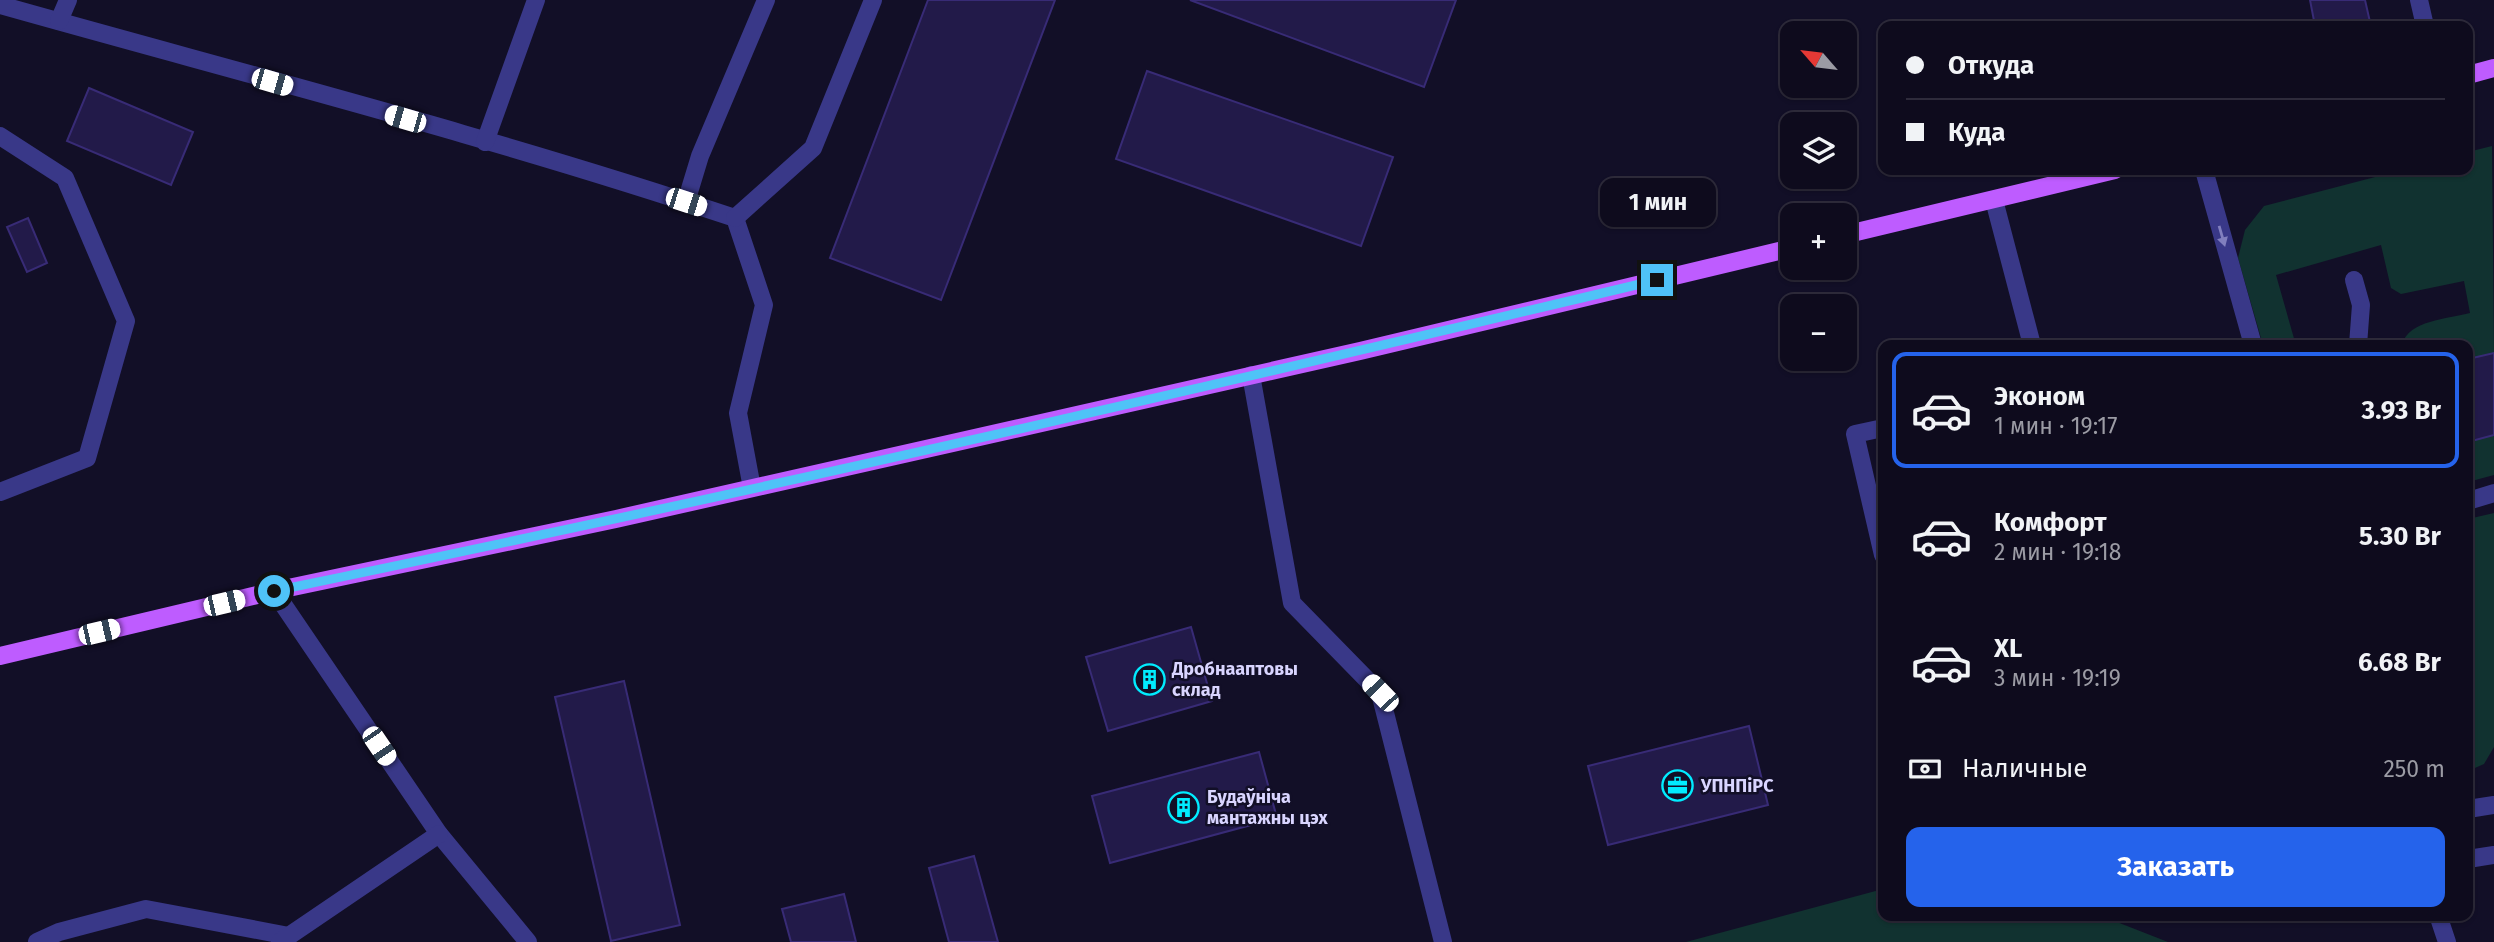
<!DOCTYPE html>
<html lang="ru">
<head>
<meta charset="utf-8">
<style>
	:root { --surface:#0e0b1d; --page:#171426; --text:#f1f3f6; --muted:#9b9ba4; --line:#2e2b3b; --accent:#2563eb }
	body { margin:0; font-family:"Fira Sans",sans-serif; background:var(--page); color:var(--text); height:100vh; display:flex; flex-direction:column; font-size:26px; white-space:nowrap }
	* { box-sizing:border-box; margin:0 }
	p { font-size:23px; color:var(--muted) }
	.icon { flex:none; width:38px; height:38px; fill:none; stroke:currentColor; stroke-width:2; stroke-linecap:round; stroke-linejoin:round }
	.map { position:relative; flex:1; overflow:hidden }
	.drawer { position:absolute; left:1878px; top:340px; width:595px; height:581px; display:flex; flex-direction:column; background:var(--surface); border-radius:14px; box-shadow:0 2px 5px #0004,0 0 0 2px var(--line) }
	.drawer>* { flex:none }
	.guide { position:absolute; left:1878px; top:21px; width:595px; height:154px; border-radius:14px; box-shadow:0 2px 5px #0004,0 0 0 2px var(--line); display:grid; align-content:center; height:154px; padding:0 28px; background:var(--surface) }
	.needle { width:46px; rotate:298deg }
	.buttons { position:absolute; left:1780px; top:21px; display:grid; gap:14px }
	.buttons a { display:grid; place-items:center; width:77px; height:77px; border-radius:14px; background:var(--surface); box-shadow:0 2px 5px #0004,0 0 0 2px var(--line); font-size:35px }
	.end { position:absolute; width:32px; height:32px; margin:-16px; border:9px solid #4fc3f7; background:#111; box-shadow:0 0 0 4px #111 }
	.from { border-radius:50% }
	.bubble { position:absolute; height:49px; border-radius:14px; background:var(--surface); box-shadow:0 2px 5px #0004,0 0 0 2px var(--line); font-size:23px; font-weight:700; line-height:49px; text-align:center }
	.car { position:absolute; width:21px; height:42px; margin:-21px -10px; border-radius:9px; box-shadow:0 0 5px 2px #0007; background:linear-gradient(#fff 24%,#345 0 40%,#fff 0 76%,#345 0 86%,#fff 0) }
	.guide b { display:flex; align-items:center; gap:24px; height:66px; font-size:26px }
	.guide b+b { border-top:2px solid var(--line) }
	.guide i { width:18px; height:18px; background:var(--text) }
	ul { padding:12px 0 0; list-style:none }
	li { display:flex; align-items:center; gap:21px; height:116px; margin:0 14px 10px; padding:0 14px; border:4px solid transparent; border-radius:14px }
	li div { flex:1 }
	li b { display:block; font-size:26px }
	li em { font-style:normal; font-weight:700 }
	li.selected { border-color:var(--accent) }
	li>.icon { width:63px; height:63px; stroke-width:1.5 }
	.pay { display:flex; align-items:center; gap:18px; height:77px; padding:0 28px; font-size:26px }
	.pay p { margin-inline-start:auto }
	.cta { display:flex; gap:14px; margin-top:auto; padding:14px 28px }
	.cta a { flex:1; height:80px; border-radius:14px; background:var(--accent); color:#fff; font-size:28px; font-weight:700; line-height:80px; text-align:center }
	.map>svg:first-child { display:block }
	.green { fill:#113230 }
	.building { fill:#221a49; stroke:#382b76; stroke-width:2 }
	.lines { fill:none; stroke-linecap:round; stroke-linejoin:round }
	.lane { stroke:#393888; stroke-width:18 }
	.primary { stroke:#be5cff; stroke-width:18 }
	.oneway { fill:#817fbe }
	.route { stroke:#4fc3f7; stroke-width:9 }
	.labels { text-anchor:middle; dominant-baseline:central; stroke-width:5; stroke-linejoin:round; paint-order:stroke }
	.poi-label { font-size:18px; font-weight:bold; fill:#d9d5ff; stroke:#120f27; text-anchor:start }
</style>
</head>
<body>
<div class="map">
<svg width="2494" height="942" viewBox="0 0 2494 942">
	<rect width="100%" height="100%" fill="#120f27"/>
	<g class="green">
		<path d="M2492 146 2494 353 2468 359V345H2402C2408 320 2448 319 2470 313L2464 281 2401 294 2391 288 2381 245 2276 275 2295 342 2315 345H2263L2238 258 2245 230 2264 206 2402 170H2468V152Z"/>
		<path d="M2494 435V475L2468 482V442Z"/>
		<path d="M2494 513V747L2484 764 2468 771V519Z"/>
		<path d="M1883 889V915H2099L2168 942H1686Z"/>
	</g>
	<g class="building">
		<path d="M928 0H1055L941 300 830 258Z"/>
		<path d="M1190 0H1456L1424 87Z"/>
		<path d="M2310 0H2365L2370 22 2347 26H2315Z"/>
		<path d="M1147 71 1393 157 1361 246 1116 159Z"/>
		<path d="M89 88 193 132 171 185 67 141Z"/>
		<path d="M28 218 47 263 27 272 7 227Z"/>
		<path d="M2494 353V435L2468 442V359Z"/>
		<path d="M1191 627 1212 701 1108 731 1086 657Z"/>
		<path d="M624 681 680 925 611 941 555 697Z"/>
		<path d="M1749 726 1768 805 1608 845 1588 766Z"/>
		<path d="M1259 752 1277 818 1110 863 1092 796Z"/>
		<path d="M974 856 998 942H949L929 868Z"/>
		<path d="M844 894 856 942H791L782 909Z"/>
	</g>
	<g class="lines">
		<g class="lane">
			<path d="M2419 0 2425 26"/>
			<path d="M0 5C245 74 493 137 735 218L764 305 738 413 752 488"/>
			<path d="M59 21 68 0"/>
			<path d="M0 136 65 178 126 321 87 458 0 492"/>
			<path d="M485 142 536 0"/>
			<path d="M2204 170 2253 345"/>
			<path d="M1994 200 2032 345"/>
			<path d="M686 202 700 156 766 0"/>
			<path d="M735 218 813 148 873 0"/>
			<path d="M2354 280 2361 305 2358 345"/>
			<path d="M1251 375 1292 603 1380 693 1443 942"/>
			<path d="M1883 428 1855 434 1883 555"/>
			<path d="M2468 501 2494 493"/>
			<path d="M274 591 439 834 528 942"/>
			<path d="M2468 809 2494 805"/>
			<path d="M2468 859 2494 855"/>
			<path d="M2438 915 2447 942"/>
			<path d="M37 942 59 932 146 909 289 936"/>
			<path d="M280 942 439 834"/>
		</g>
		<g class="primary">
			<path d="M2468 75 2494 68"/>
			<path d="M1844 235 2115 170"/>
			<path d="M0 656 274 591 616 519 1360 351 1792 248"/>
		</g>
	</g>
	<defs><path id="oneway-solid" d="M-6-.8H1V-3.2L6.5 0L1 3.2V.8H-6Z" transform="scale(1.75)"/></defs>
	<use class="oneway" href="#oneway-solid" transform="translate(2222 236) rotate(74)"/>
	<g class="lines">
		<path class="route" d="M274 591C736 496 1198 390 1657 280"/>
	</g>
	<defs>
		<symbol id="building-ring" viewBox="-11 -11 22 22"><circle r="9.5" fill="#120f27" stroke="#01ecff" stroke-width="1.5"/><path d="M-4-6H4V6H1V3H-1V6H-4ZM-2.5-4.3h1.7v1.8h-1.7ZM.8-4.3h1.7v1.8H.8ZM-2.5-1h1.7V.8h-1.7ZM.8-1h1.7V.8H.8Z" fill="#01ecff"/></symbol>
		<symbol id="office-ring" viewBox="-11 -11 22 22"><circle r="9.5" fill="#120f27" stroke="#01ecff" stroke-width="1.5"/><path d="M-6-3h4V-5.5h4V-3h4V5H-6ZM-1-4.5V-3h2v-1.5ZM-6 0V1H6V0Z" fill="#01ecff"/></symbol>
	</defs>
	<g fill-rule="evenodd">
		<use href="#building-ring" x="1132" y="662" width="35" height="35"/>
		<use href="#office-ring" x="1660" y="768" width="35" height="35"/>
		<use href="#building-ring" x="1166" y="790" width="35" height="35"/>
	</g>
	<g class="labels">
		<g class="poi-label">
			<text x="1172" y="669">Дробнааптовы<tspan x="1172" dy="21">склад</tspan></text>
			<text x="1701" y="786">УПНПіРС</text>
			<text x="1207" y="797">Будаўніча<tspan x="1207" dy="21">мантажны цэх</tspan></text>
		</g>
	</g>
</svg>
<div class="buttons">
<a><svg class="needle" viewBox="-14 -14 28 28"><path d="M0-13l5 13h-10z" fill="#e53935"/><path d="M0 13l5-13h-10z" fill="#9b9ba4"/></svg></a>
<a><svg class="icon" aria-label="layers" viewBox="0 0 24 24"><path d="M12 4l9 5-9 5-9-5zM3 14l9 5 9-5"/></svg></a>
<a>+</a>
<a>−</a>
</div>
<i class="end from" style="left:274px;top:591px"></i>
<i class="end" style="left:1657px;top:280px"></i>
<div class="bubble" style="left:1600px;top:178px;width:116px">1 мин</div>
<i class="car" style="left:272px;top:82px;rotate:106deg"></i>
<i class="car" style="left:405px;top:119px;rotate:286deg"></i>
<i class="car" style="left:686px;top:202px;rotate:108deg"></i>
<i class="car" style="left:224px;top:603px;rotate:77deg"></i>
<i class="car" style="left:99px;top:632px;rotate:77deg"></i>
<i class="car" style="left:1380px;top:693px;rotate:316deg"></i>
<i class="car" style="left:379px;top:746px;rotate:146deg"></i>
<div class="guide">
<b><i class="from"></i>Откуда</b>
<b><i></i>Куда</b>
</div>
<section class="drawer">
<ul>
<li class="selected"><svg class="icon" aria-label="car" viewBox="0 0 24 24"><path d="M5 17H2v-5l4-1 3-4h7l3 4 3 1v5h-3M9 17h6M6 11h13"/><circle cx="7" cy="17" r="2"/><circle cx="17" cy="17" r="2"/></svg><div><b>Эконом</b><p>1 мин · 19:17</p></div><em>3.93 Br</em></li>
<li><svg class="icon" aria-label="car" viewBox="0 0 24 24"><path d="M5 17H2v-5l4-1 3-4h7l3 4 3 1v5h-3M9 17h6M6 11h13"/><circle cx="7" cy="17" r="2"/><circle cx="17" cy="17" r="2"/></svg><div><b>Комфорт</b><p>2 мин · 19:18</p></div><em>5.30 Br</em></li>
<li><svg class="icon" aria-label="car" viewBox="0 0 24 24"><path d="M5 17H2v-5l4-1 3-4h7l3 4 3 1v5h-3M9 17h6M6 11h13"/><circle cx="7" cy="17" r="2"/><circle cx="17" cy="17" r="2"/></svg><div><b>XL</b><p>3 мин · 19:19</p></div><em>6.68 Br</em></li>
</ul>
<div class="pay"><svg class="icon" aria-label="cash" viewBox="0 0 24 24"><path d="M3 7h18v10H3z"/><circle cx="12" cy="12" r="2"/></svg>Наличные<p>250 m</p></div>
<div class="cta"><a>Заказать</a></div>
</section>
</div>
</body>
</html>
